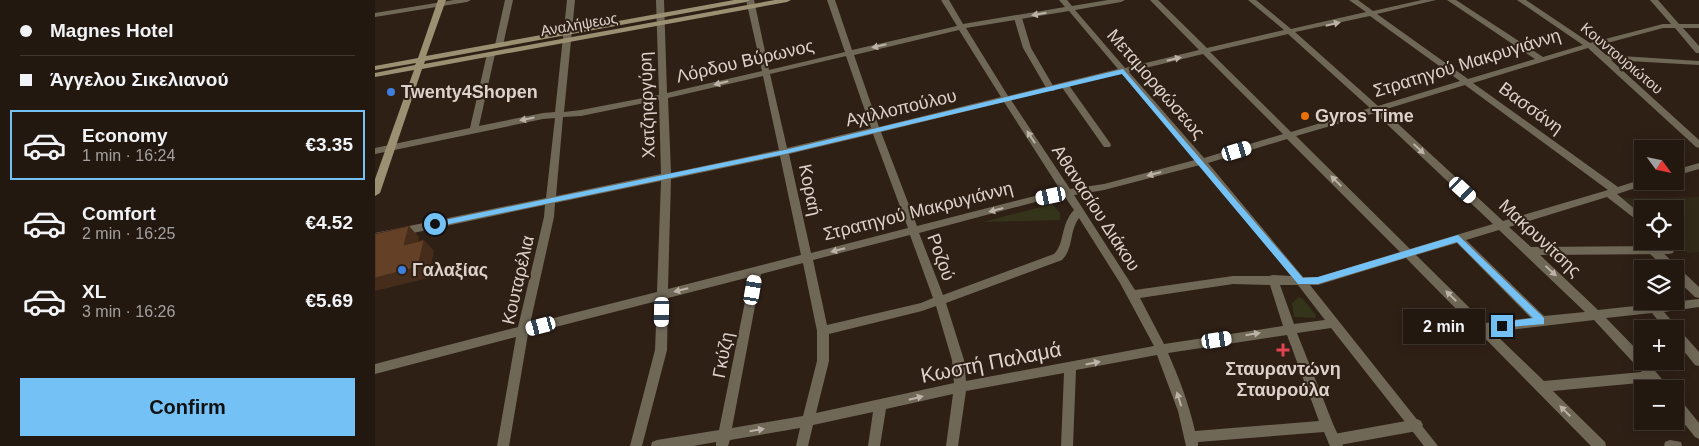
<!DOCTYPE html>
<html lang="en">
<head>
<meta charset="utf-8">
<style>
	:root { --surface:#231810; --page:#2f251e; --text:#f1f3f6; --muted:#a3a09f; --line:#403730; --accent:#73c1f5 }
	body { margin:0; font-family:Arial,sans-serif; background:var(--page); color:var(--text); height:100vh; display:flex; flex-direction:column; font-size:19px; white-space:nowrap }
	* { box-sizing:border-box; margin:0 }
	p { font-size:16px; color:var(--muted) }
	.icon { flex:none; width:28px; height:28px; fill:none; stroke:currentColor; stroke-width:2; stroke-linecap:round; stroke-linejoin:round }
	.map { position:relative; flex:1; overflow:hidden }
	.side { display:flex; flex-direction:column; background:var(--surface); width:375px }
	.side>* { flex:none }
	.guide { display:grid; align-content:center; height:110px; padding:0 20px; background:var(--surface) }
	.needle { width:32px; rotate:123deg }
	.fabs { position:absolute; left:1259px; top:140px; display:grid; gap:10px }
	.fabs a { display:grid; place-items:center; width:50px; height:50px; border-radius:0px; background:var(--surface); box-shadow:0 2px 12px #0003,0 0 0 1px var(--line); font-size:25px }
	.end { position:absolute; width:22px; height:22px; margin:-11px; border:6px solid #73c1f5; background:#111; box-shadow:0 0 0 2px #111 }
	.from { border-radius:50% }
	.bubble { position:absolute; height:35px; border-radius:0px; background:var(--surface); box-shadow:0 2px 12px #0003,0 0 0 1px var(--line); font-size:16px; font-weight:700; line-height:35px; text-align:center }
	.car { position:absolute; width:15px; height:30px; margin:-15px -8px; border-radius:6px; box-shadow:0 0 4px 1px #0007; background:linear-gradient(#fff 24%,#345 0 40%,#fff 0 76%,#345 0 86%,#fff 0) }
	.guide b { display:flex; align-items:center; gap:18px; height:48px; font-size:19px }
	.guide b+b { border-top:1px solid var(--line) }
	.guide i { width:12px; height:12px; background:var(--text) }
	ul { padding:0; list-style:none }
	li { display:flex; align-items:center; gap:15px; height:70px; margin:0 10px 8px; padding:0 10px; border:2px solid transparent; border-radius:0px }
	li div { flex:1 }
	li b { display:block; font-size:19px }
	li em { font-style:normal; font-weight:700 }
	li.on { border-color:var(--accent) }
	li>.icon { width:45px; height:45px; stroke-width:1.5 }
	.primary-button { display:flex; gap:10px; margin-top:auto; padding:10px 20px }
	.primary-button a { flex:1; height:58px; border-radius:0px; background:var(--accent); color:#111; font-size:20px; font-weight:700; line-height:58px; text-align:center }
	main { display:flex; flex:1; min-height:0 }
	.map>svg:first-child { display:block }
	.education { fill:#312a19 }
	.green { fill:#333419 }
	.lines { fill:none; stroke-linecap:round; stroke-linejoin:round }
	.pedestrian { fill:#706857; fill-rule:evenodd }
	.minor { fill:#706857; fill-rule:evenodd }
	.secondary { fill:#9c9073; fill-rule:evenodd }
	.shaded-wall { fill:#462d1b }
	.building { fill:#644027; stroke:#462d1b }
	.oneway { fill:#bcb2a8 }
	.route { fill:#73c1f5 }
	.shop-dot { fill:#3f7fe0; stroke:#2f2016; stroke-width:2 }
	.food-dot { fill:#e8710a; stroke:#2f2016; stroke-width:2 }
	.health-dot { fill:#e0444e; stroke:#2f2016; stroke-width:2 }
	.labels { text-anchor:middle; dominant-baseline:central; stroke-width:4; stroke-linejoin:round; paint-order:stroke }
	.far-street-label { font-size:15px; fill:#dcd2cb; stroke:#2f2016 }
	.street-label { font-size:18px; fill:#dcd2cb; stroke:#2f2016 }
	.poi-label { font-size:18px; font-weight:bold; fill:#dcd2cb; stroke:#2f2016; text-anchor:start }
	.near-street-label { font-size:21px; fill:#dcd2cb; stroke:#2f2016 }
</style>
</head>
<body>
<main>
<section class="side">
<div class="guide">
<b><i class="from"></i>Magnes Hotel</b>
<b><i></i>Άγγελου Σικελιανού</b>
</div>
<ul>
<li class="on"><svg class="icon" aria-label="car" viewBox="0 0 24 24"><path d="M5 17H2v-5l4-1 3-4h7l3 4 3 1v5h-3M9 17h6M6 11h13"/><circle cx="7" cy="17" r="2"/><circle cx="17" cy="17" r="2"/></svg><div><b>Economy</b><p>1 min · 16:24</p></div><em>€3.35</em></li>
<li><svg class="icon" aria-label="car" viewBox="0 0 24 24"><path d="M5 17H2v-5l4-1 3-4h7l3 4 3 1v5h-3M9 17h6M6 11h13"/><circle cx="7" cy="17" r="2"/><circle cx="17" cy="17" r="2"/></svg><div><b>Comfort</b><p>2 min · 16:25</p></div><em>€4.52</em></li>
<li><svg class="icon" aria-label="car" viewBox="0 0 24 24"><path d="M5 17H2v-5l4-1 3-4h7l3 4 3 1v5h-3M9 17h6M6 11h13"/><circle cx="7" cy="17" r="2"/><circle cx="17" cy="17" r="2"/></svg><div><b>XL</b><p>3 min · 16:26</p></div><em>€5.69</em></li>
</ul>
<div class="primary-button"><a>Confirm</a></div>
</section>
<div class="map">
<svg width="1324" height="446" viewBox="0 0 1324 446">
	<rect width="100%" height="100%" fill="#2f2016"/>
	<path class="education" d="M1324 197V252L1311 253 1297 241H1300V209H1268L1267 217 1244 198Z"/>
	<g class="green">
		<path d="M677 204 685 213V220L608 222Z"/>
		<path d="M924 297 928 299 941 315 940 318 919 317 917 303Z"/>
	</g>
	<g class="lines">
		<g class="pedestrian">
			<path d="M640 16H646L647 18 656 48 680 89 679 91H673L648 48 639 18Z"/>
			<path d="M687 84H693L735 143 736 145 735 147H729L686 86Z"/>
			<path d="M1279 247 1283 248 1324 287V298L1320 297 1300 278V269H1291L1275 254 1274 251 1275 248Z"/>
			<path d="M1042 419 1046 421 1048 425 1046 429 1042 431 959 446 954 444 953 440 954 436 959 434Z"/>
		</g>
		<g class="minor">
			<path d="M79 0H96L92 2 0 17V13Z"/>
			<path d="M130 0H138L128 45 124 47 120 45Z"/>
			<path d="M192 0H200L189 112 206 110 284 95 281 0H289L292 93 387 71 371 0H379L394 70 470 52 452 0H460L477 50 582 26 566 0H574L588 24 690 7 684 0H692L697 6 733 0H750L746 2 700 10 750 68 824 50 775 0H783L832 48 909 30 873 0H881L916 29 991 12 974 0H983L998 11 1047 0H1061L1002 14 1093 79 1160 59 1072 0H1081L1168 57 1208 45 1142 0H1151L1215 43 1288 24H1296L1275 0H1283L1304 24H1324V28H1308L1324 46V53H1321L1300 28H1288L1221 46 1231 55 1324 61V65L1236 60 1324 140V148L1321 147 1213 48 1098 83 1243 187 1268 179V181H1278L1276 183 1242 194 1268 216V225L1232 197 1134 227 1156 247 1287 246 1285 241H1295L1299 250 1298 253 1294 254 1165 255 1223 310 1324 299V307L1289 312 1324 352V366L1320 365 1300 340V329H1290L1277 313 1231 318 1268 356V361H1272L1295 389H1281L1275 382 1178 391 1230 442 1231 446H1216L1031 258 943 285H935L1063 446H1049L956 328 922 333 958 424 968 446H955L949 432 823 442V446H811L803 411 782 355 701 370 698 446H686L689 373 591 391 583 446H571L578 394 511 409 505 446H493L498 412 438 425 433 446H421L425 428 355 440 353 446H341V442L318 446H276L277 442 282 440 344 430 375 277 293 298 292 350 267 446H255L280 350 282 301 153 334 134 446H122L141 337 0 374V364L143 327 169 217 170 205 0 241V233L171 198 180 118 168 119 0 154V148L95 128 112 54 116 52 120 54 104 126 168 113 180 112ZM694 11 743 69 633 96 591 28ZM995 16 1085 81 1003 106 920 32ZM584 30 626 97 504 127 479 55ZM913 34 995 108 916 132 835 52ZM828 54 908 134 829 158 754 72ZM471 56 496 128 412 148 395 74ZM746 73 820 160 729 184 695 189 636 100ZM388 76 404 150 296 173 293 98ZM1090 85 1233 190 1128 221 1008 110ZM284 100 286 174 181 196 188 117 206 116ZM629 102 686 191 664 195 542 226 506 132ZM1000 113 1118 224 1035 249 921 136ZM498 134 533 228 436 253 414 154ZM912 139 1025 252 943 277H928L833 163ZM405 156 426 255 293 289 296 179ZM825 165 881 233 916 276 898 275 894 276H858L760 290 699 195 729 190ZM286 181 282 292 155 324 179 217 180 203ZM690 197 699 210C685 225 690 244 679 254L568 295 544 233 664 201ZM704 218 745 283 779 346 591 381 589 360 571 303 687 260C699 248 694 231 704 218ZM1124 230 1210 312 1169 316 1091 240ZM535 235 558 298 546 303 452 325 438 260ZM1082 243 1156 318 1110 323 1041 255ZM428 263 442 331V361L428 416 357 428 386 274ZM858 284 895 285 908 326 789 344 765 298ZM905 285H923L950 320 919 324ZM561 306 577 360 579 383 441 413 454 361V334L547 311ZM1219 320 1267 372 1169 381 1118 332ZM912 335 944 421 820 431C814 404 804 378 793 353Z"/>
			<path d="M1324 163V169L1300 176V170Z"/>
			<path d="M1300 396 1304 398 1324 423V439L1320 437 1300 412Z"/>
			<path d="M1295 440 1306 442 1307 446H1289L1290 442Z"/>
		</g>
		<path class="secondary" d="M63 0H71L51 56 359 0H375L371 2 50 61 49 64 400 0H416L412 2 47 69 5 193 0 196V179L39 70 0 77V73L40 65 41 63 0 70V66L43 58Z"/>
	</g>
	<g class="shaded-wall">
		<path d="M34 226 44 237 39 256 29 245Z"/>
		<path d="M49 240 59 251 53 278 0 291V278Z"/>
	</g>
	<path class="building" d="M34 226 29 245 49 240 43 267 0 278V234Z"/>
	<defs><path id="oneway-solid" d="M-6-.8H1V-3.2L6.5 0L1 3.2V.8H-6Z" transform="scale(1.25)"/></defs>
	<g class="oneway">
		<use href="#oneway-solid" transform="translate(664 14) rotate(170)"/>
		<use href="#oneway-solid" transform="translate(958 24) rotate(-13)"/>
		<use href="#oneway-solid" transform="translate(504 46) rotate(167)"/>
		<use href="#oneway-solid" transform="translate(799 59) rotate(-13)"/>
		<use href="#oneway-solid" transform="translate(346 83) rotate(166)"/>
		<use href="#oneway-solid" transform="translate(152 119) rotate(169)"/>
		<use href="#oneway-solid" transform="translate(656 137) rotate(-123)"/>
		<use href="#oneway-solid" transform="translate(1044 149) rotate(43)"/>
		<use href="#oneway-solid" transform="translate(779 174) rotate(165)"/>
		<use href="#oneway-solid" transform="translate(961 181) rotate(-135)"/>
		<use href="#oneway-solid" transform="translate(621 210) rotate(165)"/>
		<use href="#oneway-solid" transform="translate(463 250) rotate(166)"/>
		<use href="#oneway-solid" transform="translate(1176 271) rotate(43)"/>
		<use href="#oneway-solid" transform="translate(306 290) rotate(166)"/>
		<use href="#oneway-solid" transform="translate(1076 296) rotate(-135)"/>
		<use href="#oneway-solid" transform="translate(878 334) rotate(-9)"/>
		<use href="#oneway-solid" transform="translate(718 363) rotate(-11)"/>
		<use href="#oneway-solid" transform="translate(541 398) rotate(-14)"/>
		<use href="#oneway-solid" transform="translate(804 399) rotate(-107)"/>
		<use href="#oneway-solid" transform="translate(1190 411) rotate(-135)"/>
		<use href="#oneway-solid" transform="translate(382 430) rotate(-10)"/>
	</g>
	<path class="route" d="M748 69 928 278 943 277 1083 235 1169 318V324L1124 328 1123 326 1127 322 1158 318 1082 242 943 284H923L747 74 410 154 60 227 56 224 60 222 410 150Z"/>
	<g class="shop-dot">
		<circle cx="16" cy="92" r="5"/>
		<circle cx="27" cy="270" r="5"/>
	</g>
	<circle class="food-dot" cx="930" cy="116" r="5"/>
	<path class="health-dot" d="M905.5 342.5h5v5h5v5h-5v5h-5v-5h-5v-5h5z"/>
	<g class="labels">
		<g class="far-street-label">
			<text transform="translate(204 24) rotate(-10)">Αναλήψεως</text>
			<text transform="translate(1247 58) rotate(40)">Κουντουριώτου</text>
		</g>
		<g class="street-label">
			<text transform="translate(370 61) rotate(-13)">Λόρδου Βύρωνος</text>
			<text transform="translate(1092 63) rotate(-17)">Στρατηγού Μακρυγιάννη</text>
			<text transform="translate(781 84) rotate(49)">Μεταμορφώσεως</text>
			<text transform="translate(272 105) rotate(-92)">Χατζηαργύρη</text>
			<text transform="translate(526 108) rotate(-13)">Αχιλλοπούλου</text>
			<text transform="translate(1156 108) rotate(36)">Βασσάνη</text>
			<text transform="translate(435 190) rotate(78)">Κοραή</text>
			<text transform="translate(721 208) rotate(57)">Αθανασίου Διάκου</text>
			<text transform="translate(543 211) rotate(-14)">Στρατηγού Μακρυγιάννη</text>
			<text transform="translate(1165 238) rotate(43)">Μακρυνίτσης</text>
			<text transform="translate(566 257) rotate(70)">Ροζού</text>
			<text transform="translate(143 280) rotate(-77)">Κουταρέλια</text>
			<text transform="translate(348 355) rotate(-79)">Γκύζη</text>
		</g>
		<g class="poi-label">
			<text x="26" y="92">Twenty4Shopen</text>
			<text x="940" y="116">Gyros Time</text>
			<text x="37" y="270">Γαλαξίας</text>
			<text x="908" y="369" text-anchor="middle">Σταυραντώνη<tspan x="908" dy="21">Σταυρούλα</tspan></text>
		</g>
		<g class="near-street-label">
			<text transform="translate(616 362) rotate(-11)">Κωστή Παλαμά</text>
		</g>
	</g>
</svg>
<div class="fabs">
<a><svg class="needle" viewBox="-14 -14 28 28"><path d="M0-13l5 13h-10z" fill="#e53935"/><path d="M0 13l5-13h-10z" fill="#a3a09f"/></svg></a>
<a><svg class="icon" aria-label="locate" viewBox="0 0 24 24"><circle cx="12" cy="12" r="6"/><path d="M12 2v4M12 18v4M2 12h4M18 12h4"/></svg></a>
<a><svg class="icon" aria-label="layers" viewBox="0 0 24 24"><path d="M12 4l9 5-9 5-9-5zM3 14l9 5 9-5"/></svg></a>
<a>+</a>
<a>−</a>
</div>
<i class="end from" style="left:60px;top:224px"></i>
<i class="end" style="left:1127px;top:326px"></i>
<div class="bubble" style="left:1028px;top:309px;width:82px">2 min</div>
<i class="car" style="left:862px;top:151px;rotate:73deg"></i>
<i class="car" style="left:1088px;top:190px;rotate:133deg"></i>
<i class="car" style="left:676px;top:196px;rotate:258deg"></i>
<i class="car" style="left:378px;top:290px;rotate:10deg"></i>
<i class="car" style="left:287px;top:312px;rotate:181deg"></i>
<i class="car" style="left:166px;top:326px;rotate:255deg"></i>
<i class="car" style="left:842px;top:340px;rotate:81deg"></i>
</div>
</main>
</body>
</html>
